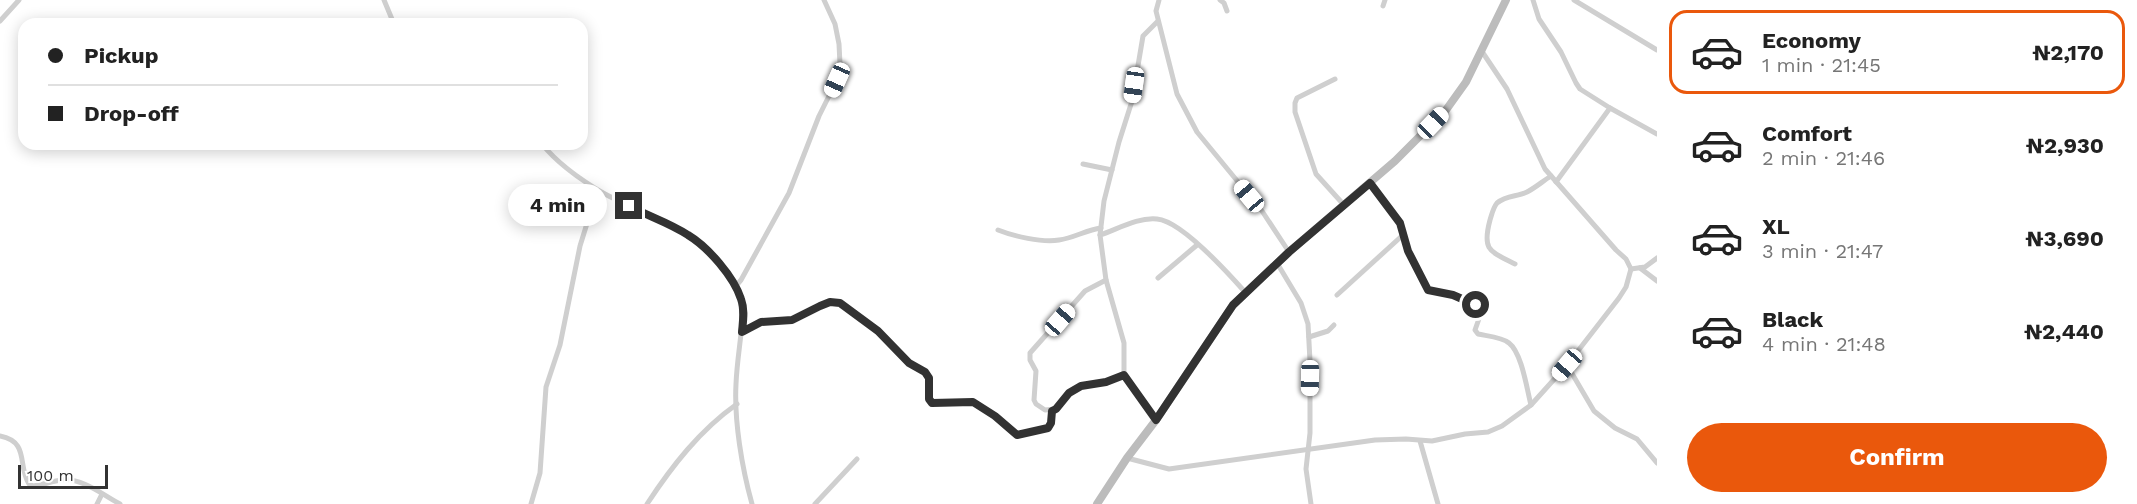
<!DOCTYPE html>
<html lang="en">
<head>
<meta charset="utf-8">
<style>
	:root { --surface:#fff; --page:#f2f2f2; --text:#222; --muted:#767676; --line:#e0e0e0; --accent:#ea580c }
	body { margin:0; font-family:"Work Sans",sans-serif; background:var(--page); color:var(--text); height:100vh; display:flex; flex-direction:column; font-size:22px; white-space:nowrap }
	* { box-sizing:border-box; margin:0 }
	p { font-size:20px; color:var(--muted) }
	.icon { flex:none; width:33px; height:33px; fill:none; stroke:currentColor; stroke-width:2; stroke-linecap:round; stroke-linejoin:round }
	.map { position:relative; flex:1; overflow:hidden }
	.sheet { display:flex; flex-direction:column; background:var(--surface); width:480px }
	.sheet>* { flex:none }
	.top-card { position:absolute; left:18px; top:18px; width:570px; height:132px; border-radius:18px; box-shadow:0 3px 15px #0003; display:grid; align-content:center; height:132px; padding:0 30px; background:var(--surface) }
	.scale { position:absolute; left:18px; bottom:15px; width:90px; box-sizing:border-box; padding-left:6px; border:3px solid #323232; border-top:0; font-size:16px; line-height:21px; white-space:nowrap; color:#323232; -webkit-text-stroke:4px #fff; paint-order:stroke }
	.end { position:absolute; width:27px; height:27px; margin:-14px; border:8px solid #323232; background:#fff; box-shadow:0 0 0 3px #fff }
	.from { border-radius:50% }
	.bubble { position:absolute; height:42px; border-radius:21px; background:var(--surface); box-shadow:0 3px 15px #0003; font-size:20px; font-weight:700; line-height:42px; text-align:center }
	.car { position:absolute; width:18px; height:36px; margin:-18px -9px; border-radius:8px; box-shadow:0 0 4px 2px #0007; background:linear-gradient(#fff 24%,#345 0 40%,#fff 0 76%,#345 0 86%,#fff 0) }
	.top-card b { display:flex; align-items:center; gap:21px; height:57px; font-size:22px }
	.top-card b+b { border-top:2px solid var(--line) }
	.top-card i { width:15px; height:15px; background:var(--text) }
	ul { padding:10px 0 0; list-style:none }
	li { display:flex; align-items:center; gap:18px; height:84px; margin:0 12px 9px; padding:0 18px; border:3px solid transparent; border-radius:18px }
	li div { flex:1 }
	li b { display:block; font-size:22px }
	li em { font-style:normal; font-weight:700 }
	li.selected { border-color:var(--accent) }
	li>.icon { width:54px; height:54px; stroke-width:1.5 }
	.action { display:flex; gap:12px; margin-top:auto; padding:12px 30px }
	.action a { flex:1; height:69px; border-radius:36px; background:var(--accent); color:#fff; font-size:24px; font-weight:700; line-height:69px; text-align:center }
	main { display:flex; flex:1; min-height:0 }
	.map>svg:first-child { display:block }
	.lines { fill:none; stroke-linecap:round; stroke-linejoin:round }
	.street { stroke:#cfcfcf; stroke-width:5 }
	.secondary { stroke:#bcbcbc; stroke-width:8 }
	.route { stroke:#323232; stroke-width:8 }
</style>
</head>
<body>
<main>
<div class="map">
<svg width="1657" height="504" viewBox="0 0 1657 504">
	<rect width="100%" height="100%" fill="#fff"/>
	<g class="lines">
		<g class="street">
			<path d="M384 0 394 24"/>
			<path d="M1159 0 1156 11 1177 94 1197 132 1262 211 1289 252"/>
			<path d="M1220 0 1224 3 1227 11"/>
			<path d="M1533 0 1539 19 1561 52 1576 83 1580 89 1610 108 1657 134"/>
			<path d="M1574 0 1657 50"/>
			<path d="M1383 6 1385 0"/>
			<path d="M0 21 19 0"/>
			<path d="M1335 79 1297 98 1295 103V112L1316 174 1344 205"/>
			<path d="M542 144C558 164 581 180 603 193 636 211 676 222 705 247 714 256 721 266 728 276 735 287 741 297 743 310 742 334 737 359 736 384 734 421 742 468 752 504"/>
			<path d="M1083 164 1112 170"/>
			<path d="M1556 182 1610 108"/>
			<path d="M1370 183 1400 223 1408 251 1428 289C1446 295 1465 297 1481 309V313L1475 330 1478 334C1487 336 1502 337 1509 343 1522 353 1527 390 1531 405"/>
			<path d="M998 230C1013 236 1042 243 1059 240 1074 238 1086 230 1101 228"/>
			<path d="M1100 235C1118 229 1138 217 1157 219 1181 221 1229 274 1245 292"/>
			<path d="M1277 263 1301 303 1308 324 1310 361V433L1306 469 1311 504"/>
			<path d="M1515 264C1489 251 1482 250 1490 220 1492 214 1493 208 1497 203 1507 195 1517 197 1527 192 1535 188 1543 181 1551 176"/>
			<path d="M1640 268 1657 281"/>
			<path d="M1631 269 1645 267 1657 258"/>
			<path d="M1158 278 1197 245"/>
			<path d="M1106 280 1085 291 1030 353V360L1036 371 1034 400 1036 404 1045 410 1056 409 1069 393 1081 386 1106 382 1124 375"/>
			<path d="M735 287 741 280 789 193 819 116 837 80 840 64 839 44 835 24 824 0"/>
			<path d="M1337 295 1404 234"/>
			<path d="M742 332 761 322 792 320 820 305 830 302 840 303 877 331 909 363 925 372 929 378V399L932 403 973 402 995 416 1017 435 1048 428 1051 423 1052 411"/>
			<path d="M1309 337 1328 331 1334 325"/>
			<path d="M1567 365 1594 411 1615 428 1637 439 1657 463"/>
			<path d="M1156 420 1124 375V343L1106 280 1100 235 1104 201 1119 142 1132 101 1143 36 1158 21"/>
			<path d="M0 436C30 442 17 465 29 484L33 486C43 485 52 481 62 480 83 478 103 495 120 504"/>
			<path d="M1420 441 1438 504"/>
			<path d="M1127 458 1169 469 1375 440 1406 439 1432 441 1465 434 1488 432 1502 426 1531 405 1567 365 1619 298 1626 287 1631 269 1626 259 1616 250 1545 169 1507 89 1481 50"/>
			<path d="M97 504 102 494"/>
			<path d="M531 504 540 473 546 387 560 345 580 246 589 217 603 193"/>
			<path d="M647 504C672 466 700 430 737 404"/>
			<path d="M815 504 857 459"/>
		</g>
		<path class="secondary" d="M1097 504 1127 458 1156 420 1233 305 1289 252 1395 161 1446 110 1466 82 1506 0"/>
	</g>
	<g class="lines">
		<path class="route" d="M629 206C648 216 670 223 688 235 708 247 734 277 741 299 745 310 743 321 742 332L761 322 792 320 820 306 830 302 840 303 878 331 909 363 925 372 929 378V399L932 403 973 402 995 416 1017 435 1048 428 1051 423 1052 411 1056 409 1069 393 1081 386 1106 382 1124 375 1156 420 1233 305 1289 252 1370 183 1400 223 1408 251 1428 290 1453 295 1476 305"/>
	</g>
</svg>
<div class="scale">100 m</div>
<i class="end from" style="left:1476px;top:305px"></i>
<i class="end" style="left:629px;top:206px"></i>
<div class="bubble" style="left:508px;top:184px;width:99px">4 min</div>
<i class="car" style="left:837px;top:80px;rotate:204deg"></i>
<i class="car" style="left:1134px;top:85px;rotate:188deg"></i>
<i class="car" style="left:1433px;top:123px;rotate:44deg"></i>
<i class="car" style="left:1249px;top:196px;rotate:320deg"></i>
<i class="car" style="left:1060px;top:320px;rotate:41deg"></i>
<i class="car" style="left:1567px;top:365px;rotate:221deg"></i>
<i class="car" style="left:1310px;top:378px;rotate:181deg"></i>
<div class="top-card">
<b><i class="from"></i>Pickup</b>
<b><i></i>Drop-off</b>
</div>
</div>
<section class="sheet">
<ul>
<li class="selected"><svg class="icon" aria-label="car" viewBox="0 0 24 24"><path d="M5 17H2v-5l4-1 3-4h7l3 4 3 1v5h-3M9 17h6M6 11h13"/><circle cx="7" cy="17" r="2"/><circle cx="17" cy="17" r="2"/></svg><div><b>Economy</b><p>1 min · 21:45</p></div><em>₦2,170</em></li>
<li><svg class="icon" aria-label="car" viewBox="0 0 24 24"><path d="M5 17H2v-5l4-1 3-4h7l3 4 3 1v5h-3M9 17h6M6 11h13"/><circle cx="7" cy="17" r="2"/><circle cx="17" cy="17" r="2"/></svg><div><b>Comfort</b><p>2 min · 21:46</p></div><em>₦2,930</em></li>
<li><svg class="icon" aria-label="car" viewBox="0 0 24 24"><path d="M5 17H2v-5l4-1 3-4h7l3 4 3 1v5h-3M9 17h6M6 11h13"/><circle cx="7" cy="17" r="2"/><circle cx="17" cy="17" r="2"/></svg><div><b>XL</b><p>3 min · 21:47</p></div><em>₦3,690</em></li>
<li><svg class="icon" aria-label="car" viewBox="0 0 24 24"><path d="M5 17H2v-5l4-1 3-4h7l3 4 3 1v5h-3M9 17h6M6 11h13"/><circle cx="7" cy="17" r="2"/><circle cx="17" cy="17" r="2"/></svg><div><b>Black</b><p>4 min · 21:48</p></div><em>₦2,440</em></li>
</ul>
<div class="action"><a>Confirm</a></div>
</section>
</main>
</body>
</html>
